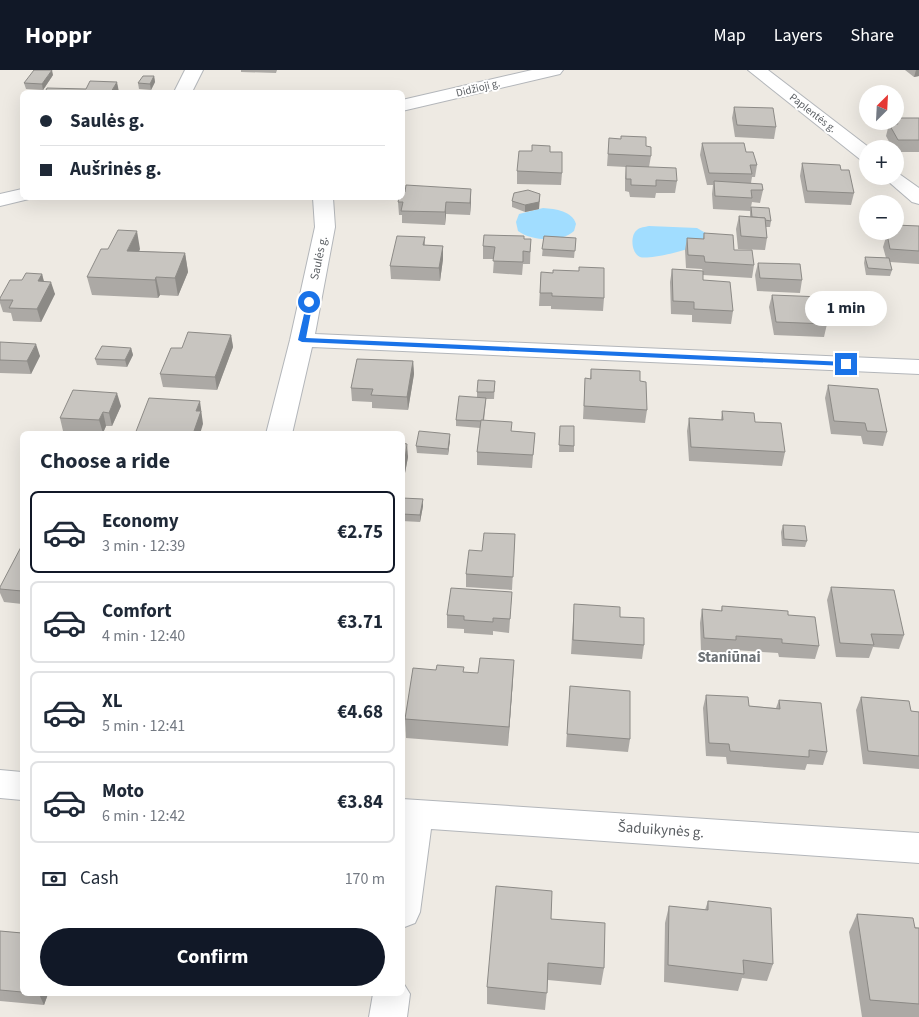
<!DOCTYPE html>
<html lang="en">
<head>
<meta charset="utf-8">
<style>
	:root { --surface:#fff; --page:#f2f2f3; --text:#1f2937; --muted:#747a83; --line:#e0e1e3; --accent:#111827 }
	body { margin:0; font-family:"Source Sans 3",sans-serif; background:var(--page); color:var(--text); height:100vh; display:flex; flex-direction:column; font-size:19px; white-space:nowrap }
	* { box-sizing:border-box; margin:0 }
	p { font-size:16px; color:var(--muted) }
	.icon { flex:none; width:28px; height:28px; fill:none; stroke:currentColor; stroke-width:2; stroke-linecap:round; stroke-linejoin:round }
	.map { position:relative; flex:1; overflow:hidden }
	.details { position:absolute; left:20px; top:361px; width:385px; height:565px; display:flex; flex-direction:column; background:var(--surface); border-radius:8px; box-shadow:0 5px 20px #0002 }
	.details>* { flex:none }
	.top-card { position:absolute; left:20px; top:20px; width:385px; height:110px; border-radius:8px; box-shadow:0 5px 20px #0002; display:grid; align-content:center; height:110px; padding:0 20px; background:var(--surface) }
	.needle { width:32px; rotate:24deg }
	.controls { position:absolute; left:859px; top:15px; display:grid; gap:10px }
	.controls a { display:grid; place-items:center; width:45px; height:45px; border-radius:50%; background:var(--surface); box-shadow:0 5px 20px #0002; font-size:25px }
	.end { position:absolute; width:22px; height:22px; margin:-11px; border:6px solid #1a73e8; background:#fff; box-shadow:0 0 0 2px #fff }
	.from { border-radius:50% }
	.bubble { position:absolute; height:35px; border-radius:18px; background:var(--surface); box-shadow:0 5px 20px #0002; font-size:16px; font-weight:700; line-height:35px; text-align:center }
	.top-card b { display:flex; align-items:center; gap:18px; height:48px; font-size:19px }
	.top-card b+b { border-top:1px solid var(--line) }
	.top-card i { width:12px; height:12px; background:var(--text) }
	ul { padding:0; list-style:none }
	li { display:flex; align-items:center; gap:15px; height:82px; margin:0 10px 8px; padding:0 10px; border:2px solid var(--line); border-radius:8px }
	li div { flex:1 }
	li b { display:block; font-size:19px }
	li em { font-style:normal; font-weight:700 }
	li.selected { border-color:var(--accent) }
	li>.icon { width:45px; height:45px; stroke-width:1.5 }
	h2 { padding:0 20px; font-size:22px; line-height:60px }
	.pay { display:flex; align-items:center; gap:12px; height:55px; padding:0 20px; font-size:19px }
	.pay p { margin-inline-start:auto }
	.cta { display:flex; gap:10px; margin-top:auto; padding:10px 20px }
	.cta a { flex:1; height:58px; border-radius:30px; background:var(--accent); color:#fff; font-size:20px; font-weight:700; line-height:58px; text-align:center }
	header { display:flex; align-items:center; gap:30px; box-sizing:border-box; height:70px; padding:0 25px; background:var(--accent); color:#fff }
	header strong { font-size:24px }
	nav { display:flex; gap:28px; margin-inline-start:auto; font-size:18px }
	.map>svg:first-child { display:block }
	.water { fill:#a1ddff }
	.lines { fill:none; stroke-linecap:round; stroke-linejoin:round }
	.minor-casing { stroke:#b3b6ba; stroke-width:2 }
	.minor { fill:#fff; fill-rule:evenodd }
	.wall { fill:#aca9a5 }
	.shaded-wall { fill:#8c8a86 }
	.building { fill:#c8c5c0; stroke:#8c8a86 }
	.route { fill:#1a73e8 }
	.labels { text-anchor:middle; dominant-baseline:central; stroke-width:4; stroke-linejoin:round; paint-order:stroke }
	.far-street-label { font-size:11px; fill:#5b5f63; stroke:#fff }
	.street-label { font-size:12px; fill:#5b5f63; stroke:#fff }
	.quarter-label { font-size:15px; font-weight:bold; fill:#6c7175; stroke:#fff }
	.near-street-label { font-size:15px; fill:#5b5f63; stroke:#fff }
</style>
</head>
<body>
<header>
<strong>Hoppr</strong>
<nav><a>Map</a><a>Layers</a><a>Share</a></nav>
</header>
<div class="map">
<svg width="919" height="947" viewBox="0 0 919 947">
	<rect width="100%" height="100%" fill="#eeeae3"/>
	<g class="water">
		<path d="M543 138C556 139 572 141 576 154L574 161C561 173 531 171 518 161L516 152 519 144Z"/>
		<path d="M649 156 697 158 709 165C705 168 701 172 697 175 689 180 649 190 640 187 631 183 630 165 637 160 640 157 645 157 649 156Z"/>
	</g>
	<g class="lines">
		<defs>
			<g id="minor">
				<path d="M185 0H203L192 22H174Z"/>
				<path d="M532 0H563L560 4 402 41V30Z"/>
				<path d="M748 0H768L871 79H868V92L861 90Z"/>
				<path d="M895 101 919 118V134L912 132 882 106H895Z"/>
				<path d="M22 119V128H30L29 129 0 136V124Z"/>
				<path d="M313 128H333L335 157 315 264 919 290V304L312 277 292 364H266L290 270 315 157Z"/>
				<path d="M0 700 22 702V730L0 728Z"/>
				<path d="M402 729 919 763V793L431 759 420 842 415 853 402 858Z"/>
				<path d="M402 911 410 924 407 947H369L373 924H402Z"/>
			</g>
		</defs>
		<use href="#minor" class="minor-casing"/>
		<use href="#minor" class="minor"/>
	</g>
	<g class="wall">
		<path d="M241 0H277L276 3 241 2Z"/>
		<path d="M905 0H919V6L914 7Z"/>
		<path d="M53 5 43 20 26 19 24 13Z"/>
		<path d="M154 6 155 12 151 20 139 19 138 13Z"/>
		<path d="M734 37 776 57 774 69 735 67 732 48Z"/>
		<path d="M895 48H919V82H895V79H893L886 66 889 54H893V51H895Z"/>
		<path d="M609 68 646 76 651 86 649 97 677 111 675 123H656L655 128 630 127 629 122 625 121V108L626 97 607 96Z"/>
		<path d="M702 73 746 82 757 95 755 107H752L751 113 763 120 760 133 752 132 751 137 771 151 770 157H766L767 168 765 180 738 179 736 159 739 146 750 147V141L713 139 712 124 713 115H707L700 85Z"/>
		<path d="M550 82 562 103 561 115 517 114V101Z"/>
		<path d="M802 93 841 100 854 123 851 135 805 133 800 106Z"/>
		<path d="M471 119V131L470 145 446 144 445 155 402 153V145H399L398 132Z"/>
		<path d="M540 124 539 139 525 142 512 137V131Z"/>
		<path d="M919 156V194L890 192 892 200 890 206 866 205 864 193 865 187 886 188 883 177 887 164 888 165 889 161H895Z"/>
		<path d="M704 163 734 180 754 195 752 208 703 205V210L733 241 731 254 692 252V245L671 244 670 212 672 199 703 201 702 199 686 198 685 180 687 168 703 169Z"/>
		<path d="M544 166 576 168 574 188 542 186Z"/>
		<path d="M425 167V175L443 176V189L440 211 391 209 390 196Z"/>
		<path d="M524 169H531L530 194H523L522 205 493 203 494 189H483V176Z"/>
		<path d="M140 179 139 181 185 183 188 202 178 226 160 225 158 228 92 225 87 207Z"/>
		<path d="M758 193 802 210 800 223 757 221 755 205Z"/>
		<path d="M541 202 604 228 603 241 551 239V236H539Z"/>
		<path d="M42 204 44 211 55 224 41 252 13 251 11 243 3 242 0 233V228L22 210Z"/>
		<path d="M772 225 827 254 824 267 774 265 769 237Z"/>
		<path d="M856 232 875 242 874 249 856 248 854 238Z"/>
		<path d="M231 265 233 277 217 320 163 317 160 304 182 278Z"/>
		<path d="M0 272 40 286 31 304 0 303Z"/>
		<path d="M131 278 133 285 127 297 97 295 95 289Z"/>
		<path d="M413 291 414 304 408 340 372 338V332L352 331 351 318Z"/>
		<path d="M591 299 640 311 647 340 645 353 583 349 585 308 590 309Z"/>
		<path d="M495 311 494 329H486L484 351 511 361 535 363 532 398 477 395V382L480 358 456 356V350L477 327V322Z"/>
		<path d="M828 315 887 362 883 376 863 374 861 366 831 364 825 328Z"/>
		<path d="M121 336 112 356H106L103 363 63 361 60 348Z"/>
		<path d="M722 341 785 382 782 396 689 391 687 361 689 348 721 350Z"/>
		<path d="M560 356 574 376V382H559Z"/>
		<path d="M450 370 448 385 417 383 416 376Z"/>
		<path d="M402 373 408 387 405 403 402 402Z"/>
		<path d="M402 428 423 436 420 452 402 451Z"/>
		<path d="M783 455 807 471 805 477 782 476 781 462Z"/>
		<path d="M515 464 512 520 466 517V504L482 481Z"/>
		<path d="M22 477V534L4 532 0 523V519Z"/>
		<path d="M831 517 904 565 899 579 873 577 869 588 836 587 827 530Z"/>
		<path d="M512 522 509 563 493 561V565L464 563V559L447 558V545Z"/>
		<path d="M574 534 620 547 644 575 642 589 571 584Z"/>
		<path d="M722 536 788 545 819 576 815 589 779 587 778 583 734 580 733 584 701 581 700 553 702 539 721 541Z"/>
		<path d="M464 602 513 609 508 676 406 668 405 649Z"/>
		<path d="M570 616 630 669 628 682 566 677Z"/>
		<path d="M706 625 749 636 776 638 779 630 827 682 823 695 807 694 805 700 727 694 726 687 706 686 703 638Z"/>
		<path d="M861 627 911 641 919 642V699L863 694 856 640Z"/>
		<path d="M708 831 773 894 767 911 742 908 738 921 664 912 665 853 669 836 705 840Z"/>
		<path d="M857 844 919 858V947H862L849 862Z"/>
		<path d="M551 849 604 898 601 915 548 910 545 940 487 934V917Z"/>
		<path d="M0 861 22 863V924H48L44 935 0 931Z"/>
	</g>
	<g class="shaded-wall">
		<path d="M52 0 53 5 43 20 42 14Z"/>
		<path d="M916 0H919V6L914 7Z"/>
		<path d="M154 6 155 12 151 20 150 14Z"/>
		<path d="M117 12 119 22H111Z"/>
		<path d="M471 119V131L470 145V133Z"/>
		<path d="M540 124 539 139 525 142V135Z"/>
		<path d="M446 132V144L445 155V142Z"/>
		<path d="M137 161 140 179 131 199 127 181Z"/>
		<path d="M443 176V189L440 211 439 198Z"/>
		<path d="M185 183 188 202 178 226 175 208Z"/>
		<path d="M42 204 45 217 38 211Z"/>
		<path d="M156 207 160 225 158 228 155 210Z"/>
		<path d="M51 212 55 224 41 252 37 239Z"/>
		<path d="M231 265 233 277 217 320 215 307Z"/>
		<path d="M36 274 40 286 31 304 27 291Z"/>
		<path d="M131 278 133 285 127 297 125 290Z"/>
		<path d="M413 291 414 304 408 340 407 327Z"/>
		<path d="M117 323 121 336 112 356 109 343Z"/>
		<path d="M200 331 203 354 200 364H193L196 341Z"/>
		<path d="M103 342 106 356 103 363 99 350Z"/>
		<path d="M450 364V370L448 385V379Z"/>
		<path d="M407 374 408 387 405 403V389Z"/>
		<path d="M423 429V436L420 452V445Z"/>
		<path d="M514 590 513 609 508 676 509 657Z"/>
		<path d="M39 924H48L44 935Z"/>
	</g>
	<g class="building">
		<path d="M34 0H52L42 14 24 13Z"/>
		<path d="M143 6H154L150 14 138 13Z"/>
		<path d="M90 11 117 12 111 22H45L47 18 86 19Z"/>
		<path d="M734 37 773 38 776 57 737 55Z"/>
		<path d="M895 48H919V70H898L889 54H898Z"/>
		<path d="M621 66 646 67V76L651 77V86L608 84 609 68 621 69Z"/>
		<path d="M702 73H744L746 82H753L757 95H750L752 104 709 103Z"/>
		<path d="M532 75 550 76V82H562V103L517 101 519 81H532Z"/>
		<path d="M802 93 840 95 841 100H849L854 123 807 121Z"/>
		<path d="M626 96 676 98 677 111 656 110V116L631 115V109H626Z"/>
		<path d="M714 111 762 114 763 120H751L752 128 715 126Z"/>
		<path d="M406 115 471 119 470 133 446 132 445 142 401 141 403 132H398L399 128H402V122H405Z"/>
		<path d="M528 120 540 124 539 132 525 135 512 131 514 123Z"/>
		<path d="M751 137 769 138 771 151 765 150V148L752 147Z"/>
		<path d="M739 146 765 148 767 168 741 166Z"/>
		<path d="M895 155 919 156V181L890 179 887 164 893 165 892 161H895Z"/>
		<path d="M118 160 137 161 127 181 185 183 175 208 156 207 155 210 87 207 101 179H108Z"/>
		<path d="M704 163 733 165 734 180H752L754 195 705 192 704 186 688 185 687 168 704 169Z"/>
		<path d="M484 165 524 166V169H531L530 182 523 181V192L493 191 495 177 483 176Z"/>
		<path d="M397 166 425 167 423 175 443 176 439 198 390 196Z"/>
		<path d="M544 166 576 168 575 181 542 179Z"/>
		<path d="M865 187 889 188 892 200 868 198Z"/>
		<path d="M758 193 800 194 802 210 760 208Z"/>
		<path d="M579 197 604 198V228L552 226V223H540L541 202 553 203V200L579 201Z"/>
		<path d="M672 199 703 201V210L730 212 733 241 694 239V232L673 231Z"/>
		<path d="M26 203 42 204 38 211 51 212 37 239 9 238 13 230H0V228L10 210H22Z"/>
		<path d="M772 225 822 227 827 254 776 252Z"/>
		<path d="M856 232 873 233 875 242 858 241Z"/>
		<path d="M188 262 231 265 215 307 160 304 171 278H182Z"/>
		<path d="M0 272 36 274 27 291 0 290Z"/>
		<path d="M102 276 131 278 125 290 95 289Z"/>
		<path d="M357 289 413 291 407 327 371 325 373 319 351 318Z"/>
		<path d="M591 299 640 301V311L646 312 647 340 584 336 585 308 591 309Z"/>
		<path d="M478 310 495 311 494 322H477Z"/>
		<path d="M828 315 878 319 887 362 867 361 865 353 834 351Z"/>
		<path d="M73 320 117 323 109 343 103 342 99 350 60 348Z"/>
		<path d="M459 326 486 328 483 351 456 350Z"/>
		<path d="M149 328 200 331 196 341H201L193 364H135Z"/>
		<path d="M722 341 754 343 755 352 781 353 785 382 691 377 689 348 723 350Z"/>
		<path d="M481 350 512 352 511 361 535 363 533 385 477 382Z"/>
		<path d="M560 356H574V376L559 375Z"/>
		<path d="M419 361 450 364 448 379 416 376Z"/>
		<path d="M402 373 407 374 405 389H402Z"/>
		<path d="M402 428 423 429 420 445 402 444Z"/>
		<path d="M783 455 805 456 807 471 784 469Z"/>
		<path d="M484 463 515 464 513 507 466 504 469 480 482 481Z"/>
		<path d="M21 477H22V521L0 519V517Z"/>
		<path d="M831 517 894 520 904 565 871 564 874 575 840 573Z"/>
		<path d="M451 518 512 522 510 549 493 548V552L464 550V546L447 545Z"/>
		<path d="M574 534 620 537V547L644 548V575L573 570Z"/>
		<path d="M722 536 788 541V545L815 547 819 576 782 573V569L736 566V570L704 568 702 539 722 541Z"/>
		<path d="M480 588 514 590 509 657 405 649 413 598 436 600 437 595 464 597 463 602 478 603Z"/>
		<path d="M570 616 630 621V669L567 664Z"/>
		<path d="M706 625 748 627 749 636 780 639 779 630 821 633 827 682 809 680V687L730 681 729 674 709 673Z"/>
		<path d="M861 627 909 631 911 641 919 642V686L868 681Z"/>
		<path d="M496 816 552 821 551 849 605 853 604 898 548 893 547 923 487 917Z"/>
		<path d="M708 831 771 838 773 894 743 890 744 904 668 895 669 836 708 840Z"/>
		<path d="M857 844 913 848 915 858H919V934L870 930Z"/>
		<path d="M0 861 22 863V922L0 920Z"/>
	</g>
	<path class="route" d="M307 231 313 232 306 268 846 292 850 294 846 296 302 272 298 270Z"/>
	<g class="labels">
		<g class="far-street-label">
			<text transform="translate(478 18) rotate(-14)">Didžioji g.</text>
			<text transform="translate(813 43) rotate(38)">Paplentės g.</text>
		</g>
		<g class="street-label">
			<text transform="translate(319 188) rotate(-78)">Saulės g.</text>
		</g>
		<g class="quarter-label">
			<text x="729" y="587">Staniūnai</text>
		</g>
		<g class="near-street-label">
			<text transform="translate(661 760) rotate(4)">Šaduikynės g.</text>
		</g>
	</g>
</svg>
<div class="controls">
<a><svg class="needle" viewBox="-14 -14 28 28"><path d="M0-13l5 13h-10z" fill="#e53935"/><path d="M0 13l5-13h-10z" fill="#747a83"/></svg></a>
<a>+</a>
<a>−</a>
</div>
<i class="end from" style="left:309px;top:232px"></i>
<i class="end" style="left:846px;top:294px"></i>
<div class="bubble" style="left:805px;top:221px;width:82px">1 min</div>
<div class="top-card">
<b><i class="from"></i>Saulės g.</b>
<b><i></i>Aušrinės g.</b>
</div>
<section class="details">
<h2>Choose a ride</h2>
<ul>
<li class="selected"><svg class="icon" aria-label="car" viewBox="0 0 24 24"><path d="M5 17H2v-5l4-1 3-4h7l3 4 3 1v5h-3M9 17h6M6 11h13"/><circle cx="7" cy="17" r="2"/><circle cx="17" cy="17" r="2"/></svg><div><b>Economy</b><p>3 min · 12:39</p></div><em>€2.75</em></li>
<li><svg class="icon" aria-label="car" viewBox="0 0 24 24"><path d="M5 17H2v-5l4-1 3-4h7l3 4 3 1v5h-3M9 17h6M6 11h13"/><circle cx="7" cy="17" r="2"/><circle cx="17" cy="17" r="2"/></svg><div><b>Comfort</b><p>4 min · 12:40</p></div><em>€3.71</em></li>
<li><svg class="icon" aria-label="car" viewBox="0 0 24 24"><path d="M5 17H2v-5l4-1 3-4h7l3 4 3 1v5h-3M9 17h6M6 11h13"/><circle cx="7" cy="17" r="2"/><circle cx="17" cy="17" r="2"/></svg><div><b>XL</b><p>5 min · 12:41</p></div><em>€4.68</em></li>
<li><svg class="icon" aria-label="car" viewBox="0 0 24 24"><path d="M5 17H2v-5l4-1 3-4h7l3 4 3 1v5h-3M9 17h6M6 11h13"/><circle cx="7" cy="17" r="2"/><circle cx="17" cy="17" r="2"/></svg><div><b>Moto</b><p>6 min · 12:42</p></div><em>€3.84</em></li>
</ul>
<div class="pay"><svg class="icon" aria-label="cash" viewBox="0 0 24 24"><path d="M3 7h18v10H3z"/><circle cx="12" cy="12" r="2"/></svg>Cash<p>170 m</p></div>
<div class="cta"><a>Confirm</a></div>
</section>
</div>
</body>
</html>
